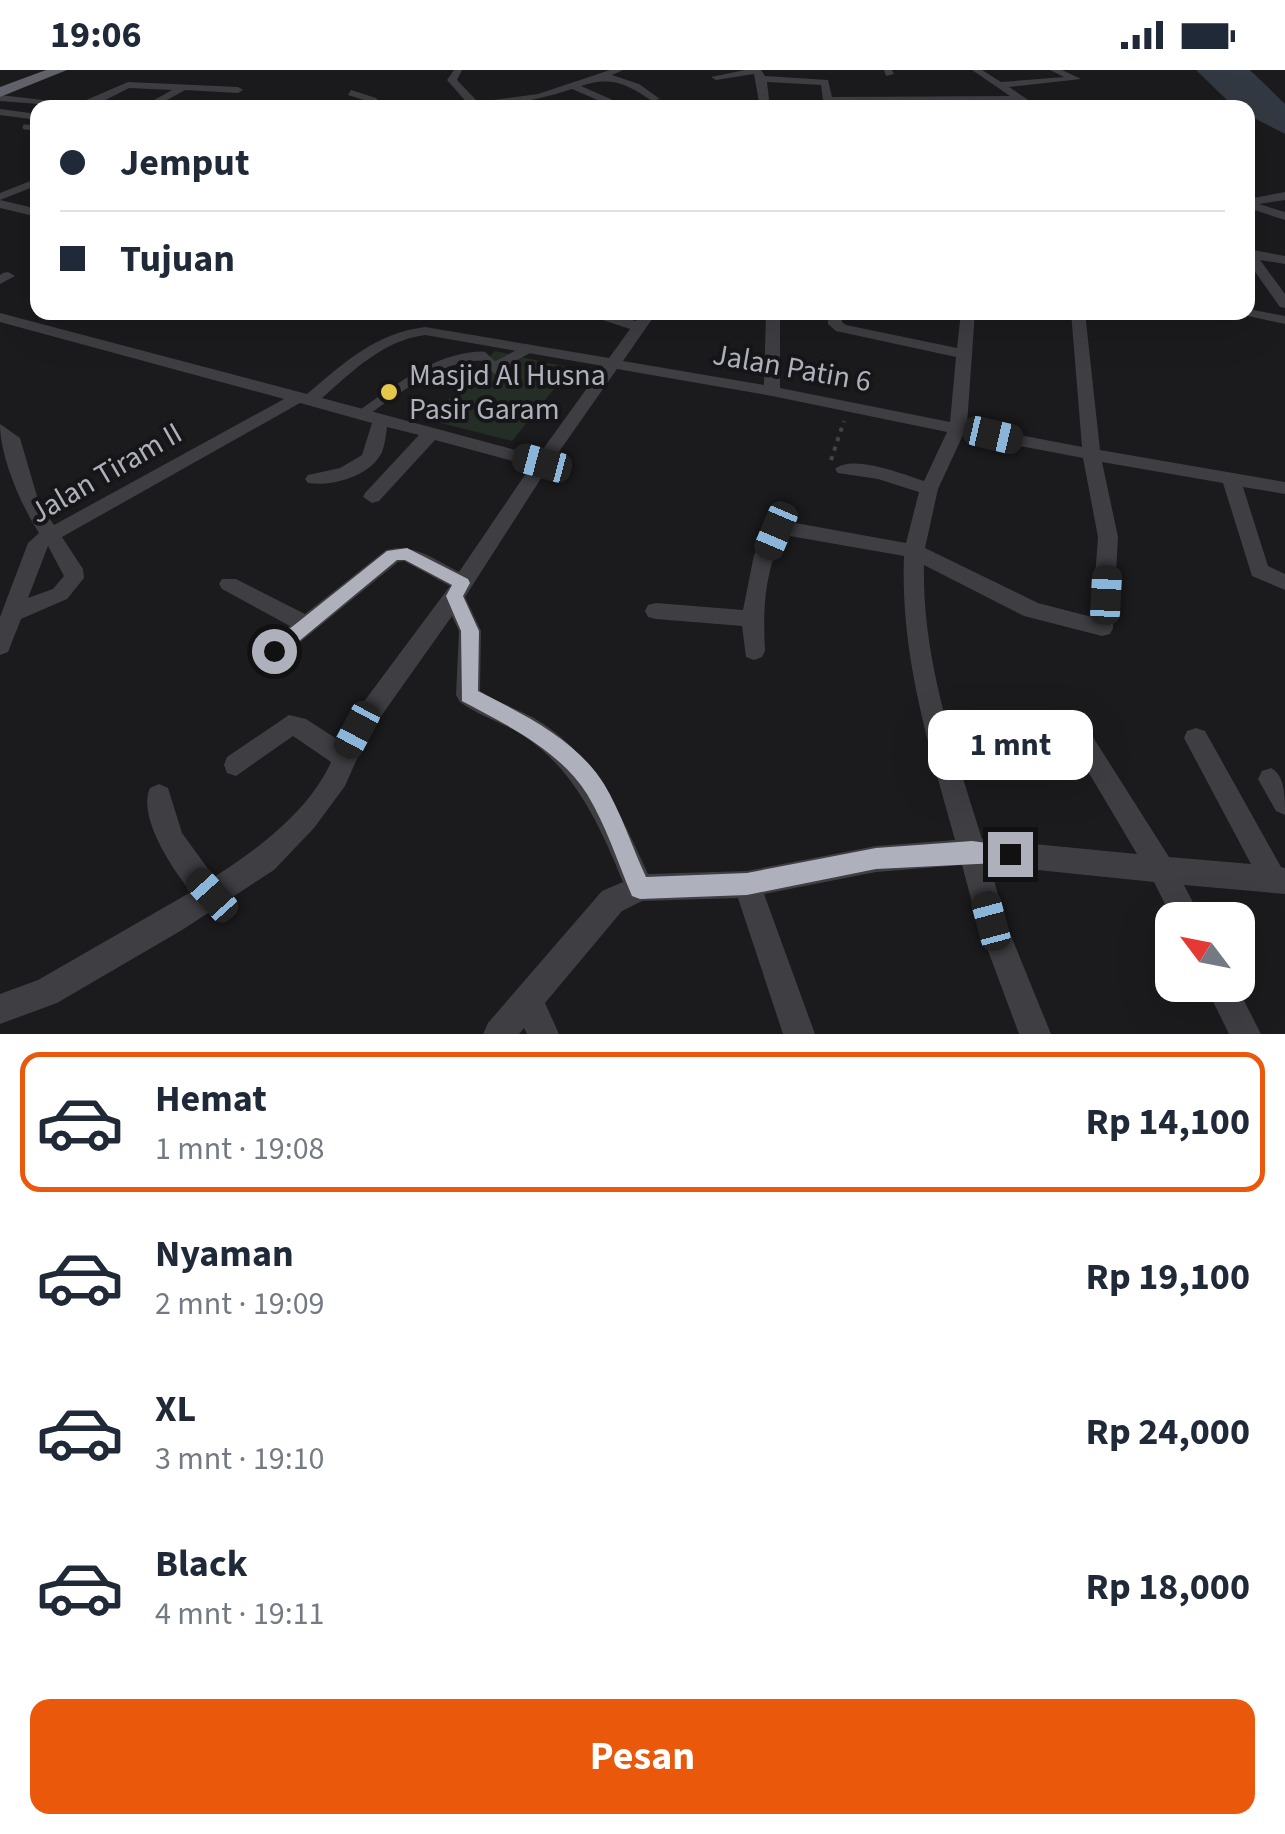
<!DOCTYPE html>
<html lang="id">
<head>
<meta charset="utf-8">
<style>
	:root { --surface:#fff; --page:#f6f6f7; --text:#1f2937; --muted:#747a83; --line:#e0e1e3; --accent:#ea580c }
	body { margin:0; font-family:"Source Sans 3",sans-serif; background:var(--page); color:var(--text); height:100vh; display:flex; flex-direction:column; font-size:38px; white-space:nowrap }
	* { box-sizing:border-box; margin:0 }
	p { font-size:32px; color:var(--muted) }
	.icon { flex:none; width:55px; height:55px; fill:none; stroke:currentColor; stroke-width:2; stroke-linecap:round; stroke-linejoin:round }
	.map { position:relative; height:964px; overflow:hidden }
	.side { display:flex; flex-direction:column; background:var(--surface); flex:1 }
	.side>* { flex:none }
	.guide { position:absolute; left:30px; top:30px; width:1225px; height:220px; border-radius:20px; box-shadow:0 10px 40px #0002; display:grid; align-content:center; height:220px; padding:0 30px; background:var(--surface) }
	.needle { width:65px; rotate:302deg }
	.controls { position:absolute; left:1155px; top:832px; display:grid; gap:20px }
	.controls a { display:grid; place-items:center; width:100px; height:100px; border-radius:20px; background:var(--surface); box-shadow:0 10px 40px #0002; font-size:50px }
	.end { position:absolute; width:45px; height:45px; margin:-22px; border:12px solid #aeb0bb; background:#111; box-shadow:0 0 0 5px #111 }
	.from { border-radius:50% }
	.bubble { position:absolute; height:70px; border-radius:20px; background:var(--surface); box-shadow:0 10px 40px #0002; font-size:32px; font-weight:700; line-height:70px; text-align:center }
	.car { position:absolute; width:30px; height:60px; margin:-30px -15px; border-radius:12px; box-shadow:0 0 8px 2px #0007; background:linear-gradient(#222 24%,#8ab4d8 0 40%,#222 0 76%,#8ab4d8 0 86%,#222 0) }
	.guide b { display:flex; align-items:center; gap:35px; height:95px; font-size:38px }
	.guide b+b { border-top:2px solid var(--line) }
	.guide i { width:25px; height:25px; background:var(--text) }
	ul { padding:18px 0 0; list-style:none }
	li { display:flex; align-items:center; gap:30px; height:140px; margin:0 20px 15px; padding:0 10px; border:5px solid transparent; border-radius:20px }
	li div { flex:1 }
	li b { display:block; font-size:38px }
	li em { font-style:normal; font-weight:700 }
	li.on { border-color:var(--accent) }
	li>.icon { width:90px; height:90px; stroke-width:1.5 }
	.primary-button { display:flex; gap:20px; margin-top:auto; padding:20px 30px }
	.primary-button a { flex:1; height:115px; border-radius:20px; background:var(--accent); color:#fff; font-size:40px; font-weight:700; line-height:115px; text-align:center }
	.status { display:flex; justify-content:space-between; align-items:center; height:70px; padding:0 50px; background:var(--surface); direction:ltr }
	.status svg { height:28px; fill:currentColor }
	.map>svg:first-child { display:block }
	.green { fill:#252d27 }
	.water { fill:#333942 }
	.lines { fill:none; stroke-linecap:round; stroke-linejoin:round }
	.path { stroke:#424348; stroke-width:4; stroke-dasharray:4 6; stroke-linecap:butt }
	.service-far1 { stroke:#3e3e43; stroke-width:5 }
	.service { stroke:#3e3e43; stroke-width:9 }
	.minor { fill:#3e3e43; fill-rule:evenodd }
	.trunk { fill:#606169; fill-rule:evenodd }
	.route { fill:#aeb0bb }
	.poi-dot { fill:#e3c84c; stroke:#161618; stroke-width:4 }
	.labels { text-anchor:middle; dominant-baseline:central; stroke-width:8; stroke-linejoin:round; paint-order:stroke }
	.street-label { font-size:30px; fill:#aeb0bb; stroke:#161618 }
	.poi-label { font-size:30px; fill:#aeb0bb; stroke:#161618; text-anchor:start }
</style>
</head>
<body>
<div class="status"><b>19:06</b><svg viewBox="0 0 49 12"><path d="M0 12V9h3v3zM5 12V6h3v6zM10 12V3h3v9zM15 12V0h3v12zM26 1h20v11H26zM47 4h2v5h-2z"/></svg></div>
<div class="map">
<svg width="1285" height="964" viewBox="0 0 1285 964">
	<rect width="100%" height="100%" fill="#1b1b1d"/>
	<path class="green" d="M495 281 571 298 512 371 429 350Z"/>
	<path class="water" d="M1196 0H1250L1285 34V64L1248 45V38L1229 32Z"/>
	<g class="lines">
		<path class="path" d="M831 390 844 351"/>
		<path class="service-far1" d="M25 57 38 58"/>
		<g class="service">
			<path d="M494 297 528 279"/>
			<path d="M360 345C397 320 437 286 483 286L501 304"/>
		</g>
		<g class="minor">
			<path d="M454 0H462L457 10 478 32 538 24 610 0H623L612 5 639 14 660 29 652 31C626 13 611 6 581 16L631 38H616L572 19C533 32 494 38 453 38L468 34 447 10Z"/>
			<path d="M745 0H761L765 6 828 10 832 27 1010 26 972 0H982L1001 12 1064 7 1050 0H1062L1081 9 1009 17 1040 38H1028L1019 32 833 33 834 38H824L821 15 767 12 770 38H760L754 4 716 10 711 7Z"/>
			<path d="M884 0H892L894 4 886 6Z"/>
			<path d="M128 12 238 17 243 20 238 23 185 20 153 38H140L172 20 129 18 90 38 0 31V25L77 34Z"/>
			<path d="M351 20 376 28 385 38H374L370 32 348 25Z"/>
			<path d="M706 34 709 35 711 38H701Z"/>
			<path d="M0 39 38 44V50L0 45Z"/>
			<path d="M38 108V115L0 130 38 139V147L0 138V123Z"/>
			<path d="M1285 122V130L1259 134 1285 142V150L1248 138V129Z"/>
			<path d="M1248 179 1285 186V194L1260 190 1285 224V238L1280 237 1248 192Z"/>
			<path d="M3 203 8 202 15 206 0 214V205Z"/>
			<path d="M1248 239 1285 246V254L1230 242H1248Z"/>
			<path d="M578 242H603L636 251 642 242H657L623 291 764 315 766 242H780V318L950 352 956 287 836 261 828 254V242H842V252L846 255 957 278 961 242H975L967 355 1082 377 1071 242H1085L1100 380 1285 412V424L1243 417 1268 496 1285 504V520L1252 506 1223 413 1102 392 1118 467 1113 558 1110 564 1102 566 1024 546 924 495C922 590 954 679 982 769L1137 784 1070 671 1073 664 1082 661 1091 664 1169 787 1251 794 1184 668 1187 661 1196 658 1205 661 1281 797 1285 798V824L1184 815 1202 850H1173L1154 812 990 795 1005 851 1051 964H1019L977 851 962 795 876 802 764 824 815 964H783L738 828 642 831 622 841 545 933 559 964H527L524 958 519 964H483L488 953 602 821 623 812C600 756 575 699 522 665 502 652 479 646 460 632L456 625 459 561 452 546 367 666 345 716 314 758 274 800 182 860 57 933 0 954V924L38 910 191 822C173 800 137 747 150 718L159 714 168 718 182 763 214 807C258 779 309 741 331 692L293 666 236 706 227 703 224 695 227 687 289 645 306 649 340 671 348 653 450 516 404 491 398 492 282 587 274 590 266 587 263 581 290 556 222 519 219 514 222 509H236L305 544 386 480C414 473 435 490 459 502L531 396 435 370 379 431 372 433 363 427 365 423 419 365 387 357C386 365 385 374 382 382 371 406 332 417 308 413L305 409 308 405 340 398 362 385 372 353 300 333 62 467 83 499 84 508 67 529 21 549 8 582 0 585V547L28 473 39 463C21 435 0 387 0 354L20 368 39 433 54 455 284 329 0 252V243L307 324C344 293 375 263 425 257L609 288 630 259ZM425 265 603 296 538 386 322 328C353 301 382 271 425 265ZM617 299 772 326 947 362 924 411C902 404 853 384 835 399L838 403 878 409 919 422 906 473 779 450 772 452 754 485 743 540 656 533 648 535 645 541 648 547 656 549 742 556 746 587 754 590 762 587 765 581C763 541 764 500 784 465L904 486C900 585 929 676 955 770L876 776 747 801 648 804C622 747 597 689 542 653 523 640 499 634 480 621L481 561 465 527 549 396ZM963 365 1083 388 1098 467 1092 547 1038 533 925 478 938 419ZM48 476 64 506 53 519 28 528Z"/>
			<path d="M1271 698C1285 705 1285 727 1285 745L1276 741 1258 709 1262 701Z"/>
			<path d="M1205 915H1236L1261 964H1229Z"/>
		</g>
		<path class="trunk" d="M46 0H67L0 27V17Z"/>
	</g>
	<path class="route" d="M407 478 468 509 470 513 463 526 479 561 478 621C523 644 576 669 604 714 621 742 632 777 646 807L747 803 876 778 972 771 1018 777 1021 784 1018 792 876 799 747 825 640 829 632 826C618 793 606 755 587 724 559 680 507 655 462 631L461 561 446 526 452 515 405 490H397L281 586H268V576L387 481Z"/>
	<circle class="poi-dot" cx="389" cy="322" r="10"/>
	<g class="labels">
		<g class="street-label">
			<text transform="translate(792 298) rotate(10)">Jalan Patin 6</text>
			<text transform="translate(106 403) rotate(-30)">Jalan Tiram II</text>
		</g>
		<g class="poi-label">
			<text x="409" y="305">Masjid Al Husna<tspan x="409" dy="34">Pasir Garam</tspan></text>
		</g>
	</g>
</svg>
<div class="controls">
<a><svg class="needle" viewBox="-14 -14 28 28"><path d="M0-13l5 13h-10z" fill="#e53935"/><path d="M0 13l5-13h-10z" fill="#747a83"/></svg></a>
</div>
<i class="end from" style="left:274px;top:581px"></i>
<i class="end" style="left:1010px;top:784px"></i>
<div class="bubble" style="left:928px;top:640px;width:165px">1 mnt</div>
<i class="car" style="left:993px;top:365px;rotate:103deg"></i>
<i class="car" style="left:542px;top:393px;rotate:285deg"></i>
<i class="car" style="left:776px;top:461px;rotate:203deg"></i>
<i class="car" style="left:1106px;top:525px;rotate:3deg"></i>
<i class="car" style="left:357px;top:660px;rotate:208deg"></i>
<i class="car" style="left:212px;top:825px;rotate:318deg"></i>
<i class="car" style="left:991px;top:851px;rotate:345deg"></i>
<div class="guide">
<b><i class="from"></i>Jemput</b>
<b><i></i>Tujuan</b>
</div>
</div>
<section class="side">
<ul>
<li class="on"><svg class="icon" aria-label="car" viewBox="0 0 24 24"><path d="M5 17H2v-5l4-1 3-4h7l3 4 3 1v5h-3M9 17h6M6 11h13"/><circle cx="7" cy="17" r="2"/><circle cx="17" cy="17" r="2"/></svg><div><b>Hemat</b><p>1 mnt · 19:08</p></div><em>Rp 14,100</em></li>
<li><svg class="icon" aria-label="car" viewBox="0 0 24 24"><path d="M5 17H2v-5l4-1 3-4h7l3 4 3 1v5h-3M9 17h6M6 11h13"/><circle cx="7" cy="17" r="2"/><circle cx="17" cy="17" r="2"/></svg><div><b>Nyaman</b><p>2 mnt · 19:09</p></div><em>Rp 19,100</em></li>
<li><svg class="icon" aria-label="car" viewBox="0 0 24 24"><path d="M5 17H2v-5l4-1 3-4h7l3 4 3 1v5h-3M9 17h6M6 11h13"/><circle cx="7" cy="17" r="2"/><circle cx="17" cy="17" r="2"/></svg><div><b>XL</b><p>3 mnt · 19:10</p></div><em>Rp 24,000</em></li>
<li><svg class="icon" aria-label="car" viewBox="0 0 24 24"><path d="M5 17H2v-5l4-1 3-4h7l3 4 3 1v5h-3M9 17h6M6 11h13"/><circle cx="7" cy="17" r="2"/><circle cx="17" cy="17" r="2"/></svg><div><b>Black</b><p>4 mnt · 19:11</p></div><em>Rp 18,000</em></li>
</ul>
<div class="primary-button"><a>Pesan</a></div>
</section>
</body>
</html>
